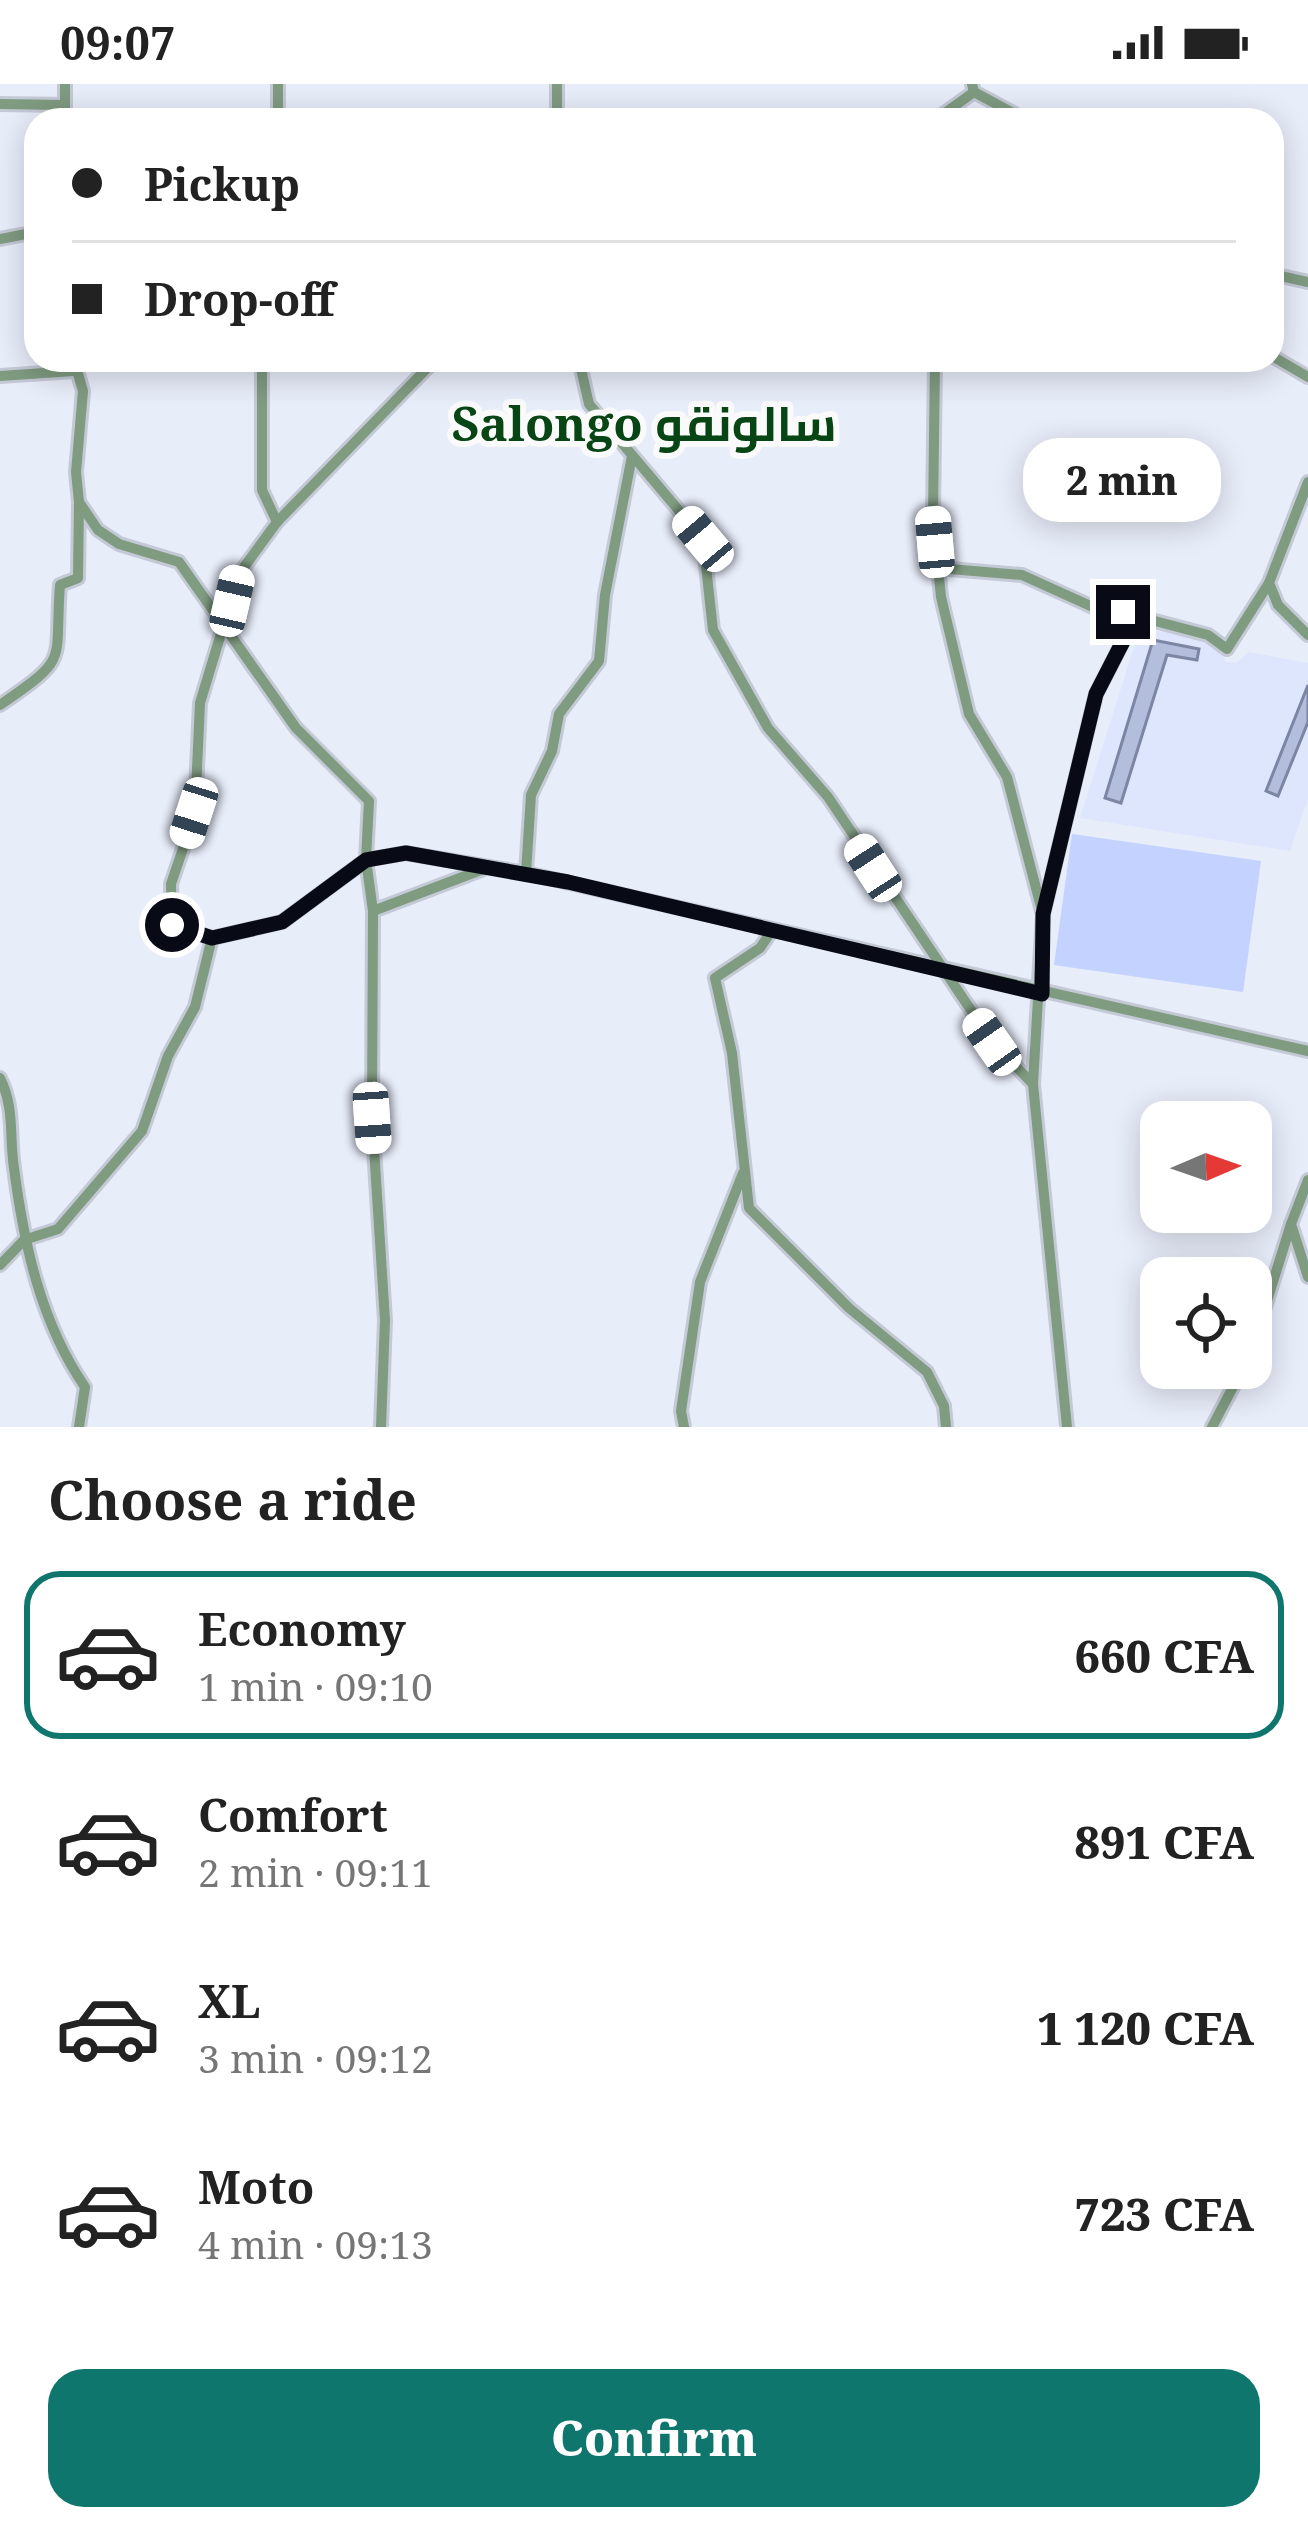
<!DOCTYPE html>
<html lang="en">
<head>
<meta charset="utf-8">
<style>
	:root { --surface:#fff; --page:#f2f2f2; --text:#222; --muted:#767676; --line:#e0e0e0; --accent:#0f766e }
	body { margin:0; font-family:"Noto Serif",Cairo,serif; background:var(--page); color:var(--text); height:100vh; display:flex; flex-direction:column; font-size:45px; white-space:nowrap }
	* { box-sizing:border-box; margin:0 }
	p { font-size:39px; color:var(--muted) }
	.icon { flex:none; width:66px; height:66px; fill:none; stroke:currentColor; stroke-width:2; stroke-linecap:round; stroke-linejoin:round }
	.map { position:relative; height:1343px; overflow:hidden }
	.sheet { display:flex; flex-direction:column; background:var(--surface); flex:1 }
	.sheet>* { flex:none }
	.hud { position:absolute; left:24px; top:24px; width:1260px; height:264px; border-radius:36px; box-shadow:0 6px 30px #0003; display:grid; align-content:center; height:264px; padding:0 48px; background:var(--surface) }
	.needle { width:78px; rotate:88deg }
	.buttons { position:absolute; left:1140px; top:1017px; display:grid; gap:24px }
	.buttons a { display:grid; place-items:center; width:132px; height:132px; border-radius:24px; background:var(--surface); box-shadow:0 6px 30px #0003; font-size:60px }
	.end { position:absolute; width:54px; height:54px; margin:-27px; border:15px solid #080b16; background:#fff; box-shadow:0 0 0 6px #fff }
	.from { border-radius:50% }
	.bubble { position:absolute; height:84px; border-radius:36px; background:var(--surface); box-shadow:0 6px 30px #0003; font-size:39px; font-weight:800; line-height:84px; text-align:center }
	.car { position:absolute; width:36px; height:72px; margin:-36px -18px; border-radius:15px; box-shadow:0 0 9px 3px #0007; background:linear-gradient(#fff 24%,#345 0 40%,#fff 0 76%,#345 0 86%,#fff 0) }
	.hud b { display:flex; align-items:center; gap:42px; height:114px; font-size:45px }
	.hud b+b { border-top:3px solid var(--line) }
	.hud i { width:30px; height:30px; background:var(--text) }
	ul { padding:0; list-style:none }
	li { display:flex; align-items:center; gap:36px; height:168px; margin:0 24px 18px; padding:0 24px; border:6px solid transparent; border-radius:36px }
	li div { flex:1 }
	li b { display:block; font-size:45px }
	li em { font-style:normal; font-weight:800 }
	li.active { border-color:var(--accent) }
	li>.icon { width:108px; height:108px; stroke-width:1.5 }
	h2 { padding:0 48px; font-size:54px; line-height:144px }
	.button { display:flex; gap:24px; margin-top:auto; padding:24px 48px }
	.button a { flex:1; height:138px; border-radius:36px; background:var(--accent); color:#fff; font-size:48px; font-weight:800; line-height:138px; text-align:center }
	.status { display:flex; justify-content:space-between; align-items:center; height:84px; padding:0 60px; background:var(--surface); direction:ltr }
	.status svg { height:33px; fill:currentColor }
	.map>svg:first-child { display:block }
	.built { fill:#dde6fd }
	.green { fill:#c3d2fe }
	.building { fill:#b3bedd; stroke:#7c86a3; stroke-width:3 }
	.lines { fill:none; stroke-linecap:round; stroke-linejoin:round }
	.minor-casing { stroke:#c4c9d6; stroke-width:16 }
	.minor { stroke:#7f9b80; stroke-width:10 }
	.route { stroke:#080b16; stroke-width:15 }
	.labels { text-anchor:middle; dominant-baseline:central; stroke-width:12; stroke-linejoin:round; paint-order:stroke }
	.quarter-label { font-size:48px; font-weight:bold; fill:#074614; stroke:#fafafa }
</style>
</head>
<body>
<div class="status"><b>09:07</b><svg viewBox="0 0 49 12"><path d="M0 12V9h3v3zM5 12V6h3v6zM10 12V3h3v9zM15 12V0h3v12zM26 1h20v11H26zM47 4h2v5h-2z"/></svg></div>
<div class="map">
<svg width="1308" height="1343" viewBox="0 0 1308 1343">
	<rect width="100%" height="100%" fill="#e8edfa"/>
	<path class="built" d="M1140 544 1206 555 1220 561 1226 578 1236 579 1249 568 1308 579V715L1290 767 1080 734Z"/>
	<path class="green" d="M1072 750 1261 777 1243 908 1054 881Z"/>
	<g class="building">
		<path d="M1153 556 1199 565 1197 576 1167 571 1121 719 1105 714Z"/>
		<path d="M1308 601V638L1278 712 1266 707Z"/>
	</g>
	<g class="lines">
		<defs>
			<g id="minor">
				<path d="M65 0V36"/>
				<path d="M972 0 974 8 1026 36"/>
				<path d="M0 20 65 21"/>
				<path d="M278 36V0"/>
				<path d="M557 36V0"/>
				<path d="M935 36 974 8"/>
				<path d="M0 155 36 148"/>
				<path d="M1272 190 1308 198"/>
				<path d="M1272 272 1308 293"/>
				<path d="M74 276 83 307 76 388 79 418 98 446 119 460 179 478 296 644 369 717 366 776 373 827"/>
				<path d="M579 276 589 320 703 455 713 546 768 644 828 713 993 959 1033 1000"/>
				<path d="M935 276 933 433 941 513 969 630 1007 693 1042 827"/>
				<path d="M0 292 74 287"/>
				<path d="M1308 398 1269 499 1278 521 1308 551"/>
				<path d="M277 438 435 276"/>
				<path d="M938 484 1022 491 1095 524 1136 532"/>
				<path d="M0 621C71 572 54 581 60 501L78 494 79 418"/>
				<path d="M526 789 531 711 552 667 559 630 599 577 605 511 632 372"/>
				<path d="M771 848 760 864 715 894 732 969 749 1124 849 1224 927 1288 944 1322 946 1343"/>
				<path d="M212 854 172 841 171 800 195 729 200 619 239 490 277 438 262 406V276"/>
				<path d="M0 994C15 1024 9 1052 14 1084 24 1161 41 1239 85 1303L79 1343"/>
				<path d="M1308 1096 1291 1140 1308 1193"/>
				<path d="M0 1181 24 1156 58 1145 142 1047 168 972 195 923 212 854 282 838 366 776 405 769 526 789 1308 967"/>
				<path d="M1251 1268 1291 1140"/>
				<path d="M381 1343 385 1236 372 1033 373 827 481 786"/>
				<path d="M684 1343 681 1327 700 1198 743 1089"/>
				<path d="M1067 1343 1033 1000 1043 830 1096 610 1136 532 1208 551 1227 565 1269 499"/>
				<path d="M1212 1343 1243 1284"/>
			</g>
		</defs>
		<use href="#minor" class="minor-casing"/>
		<use href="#minor" class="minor"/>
	</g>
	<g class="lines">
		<path class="route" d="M172 841 212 854 282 838 366 776 406 769 568 798 1042 910 1043 830 1096 610 1136 532 1123 528"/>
	</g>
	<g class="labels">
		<g class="quarter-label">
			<text x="644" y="338">Salongo سالونقو</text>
		</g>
	</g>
</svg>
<div class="buttons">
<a><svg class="needle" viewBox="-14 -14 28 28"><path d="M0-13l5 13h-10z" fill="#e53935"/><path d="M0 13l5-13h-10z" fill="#767676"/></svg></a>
<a><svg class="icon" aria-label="locate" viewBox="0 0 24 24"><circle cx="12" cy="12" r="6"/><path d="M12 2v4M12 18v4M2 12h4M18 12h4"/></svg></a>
</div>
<i class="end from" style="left:172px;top:841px"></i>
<i class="end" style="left:1123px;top:528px"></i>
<div class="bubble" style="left:1023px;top:354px;width:198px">2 min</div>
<i class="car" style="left:703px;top:455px;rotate:320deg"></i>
<i class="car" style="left:935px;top:458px;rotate:355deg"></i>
<i class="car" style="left:232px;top:517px;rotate:13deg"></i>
<i class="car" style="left:194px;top:729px;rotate:198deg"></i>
<i class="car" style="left:873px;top:784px;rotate:327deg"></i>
<i class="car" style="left:992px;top:958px;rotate:325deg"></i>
<i class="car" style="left:372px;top:1034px;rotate:176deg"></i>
<div class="hud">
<b><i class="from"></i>Pickup</b>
<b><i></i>Drop-off</b>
</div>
</div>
<section class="sheet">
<h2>Choose a ride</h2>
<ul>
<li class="active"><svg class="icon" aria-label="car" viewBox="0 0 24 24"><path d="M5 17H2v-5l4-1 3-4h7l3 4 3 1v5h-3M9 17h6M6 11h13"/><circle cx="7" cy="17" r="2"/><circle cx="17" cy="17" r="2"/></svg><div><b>Economy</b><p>1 min · 09:10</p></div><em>660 CFA</em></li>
<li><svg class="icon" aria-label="car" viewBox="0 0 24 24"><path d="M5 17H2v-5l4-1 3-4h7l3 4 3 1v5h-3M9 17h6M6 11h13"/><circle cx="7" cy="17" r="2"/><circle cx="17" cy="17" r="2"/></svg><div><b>Comfort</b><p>2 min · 09:11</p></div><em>891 CFA</em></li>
<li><svg class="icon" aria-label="car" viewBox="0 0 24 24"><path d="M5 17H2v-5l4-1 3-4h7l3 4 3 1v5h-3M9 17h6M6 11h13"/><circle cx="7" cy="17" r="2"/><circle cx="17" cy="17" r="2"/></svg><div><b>XL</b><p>3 min · 09:12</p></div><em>1 120 CFA</em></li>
<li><svg class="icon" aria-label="car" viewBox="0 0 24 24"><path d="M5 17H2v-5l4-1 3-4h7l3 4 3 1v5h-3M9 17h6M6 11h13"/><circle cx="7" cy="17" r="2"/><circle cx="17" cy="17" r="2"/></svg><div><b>Moto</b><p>4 min · 09:13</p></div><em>723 CFA</em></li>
</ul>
<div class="button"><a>Confirm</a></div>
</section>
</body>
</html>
